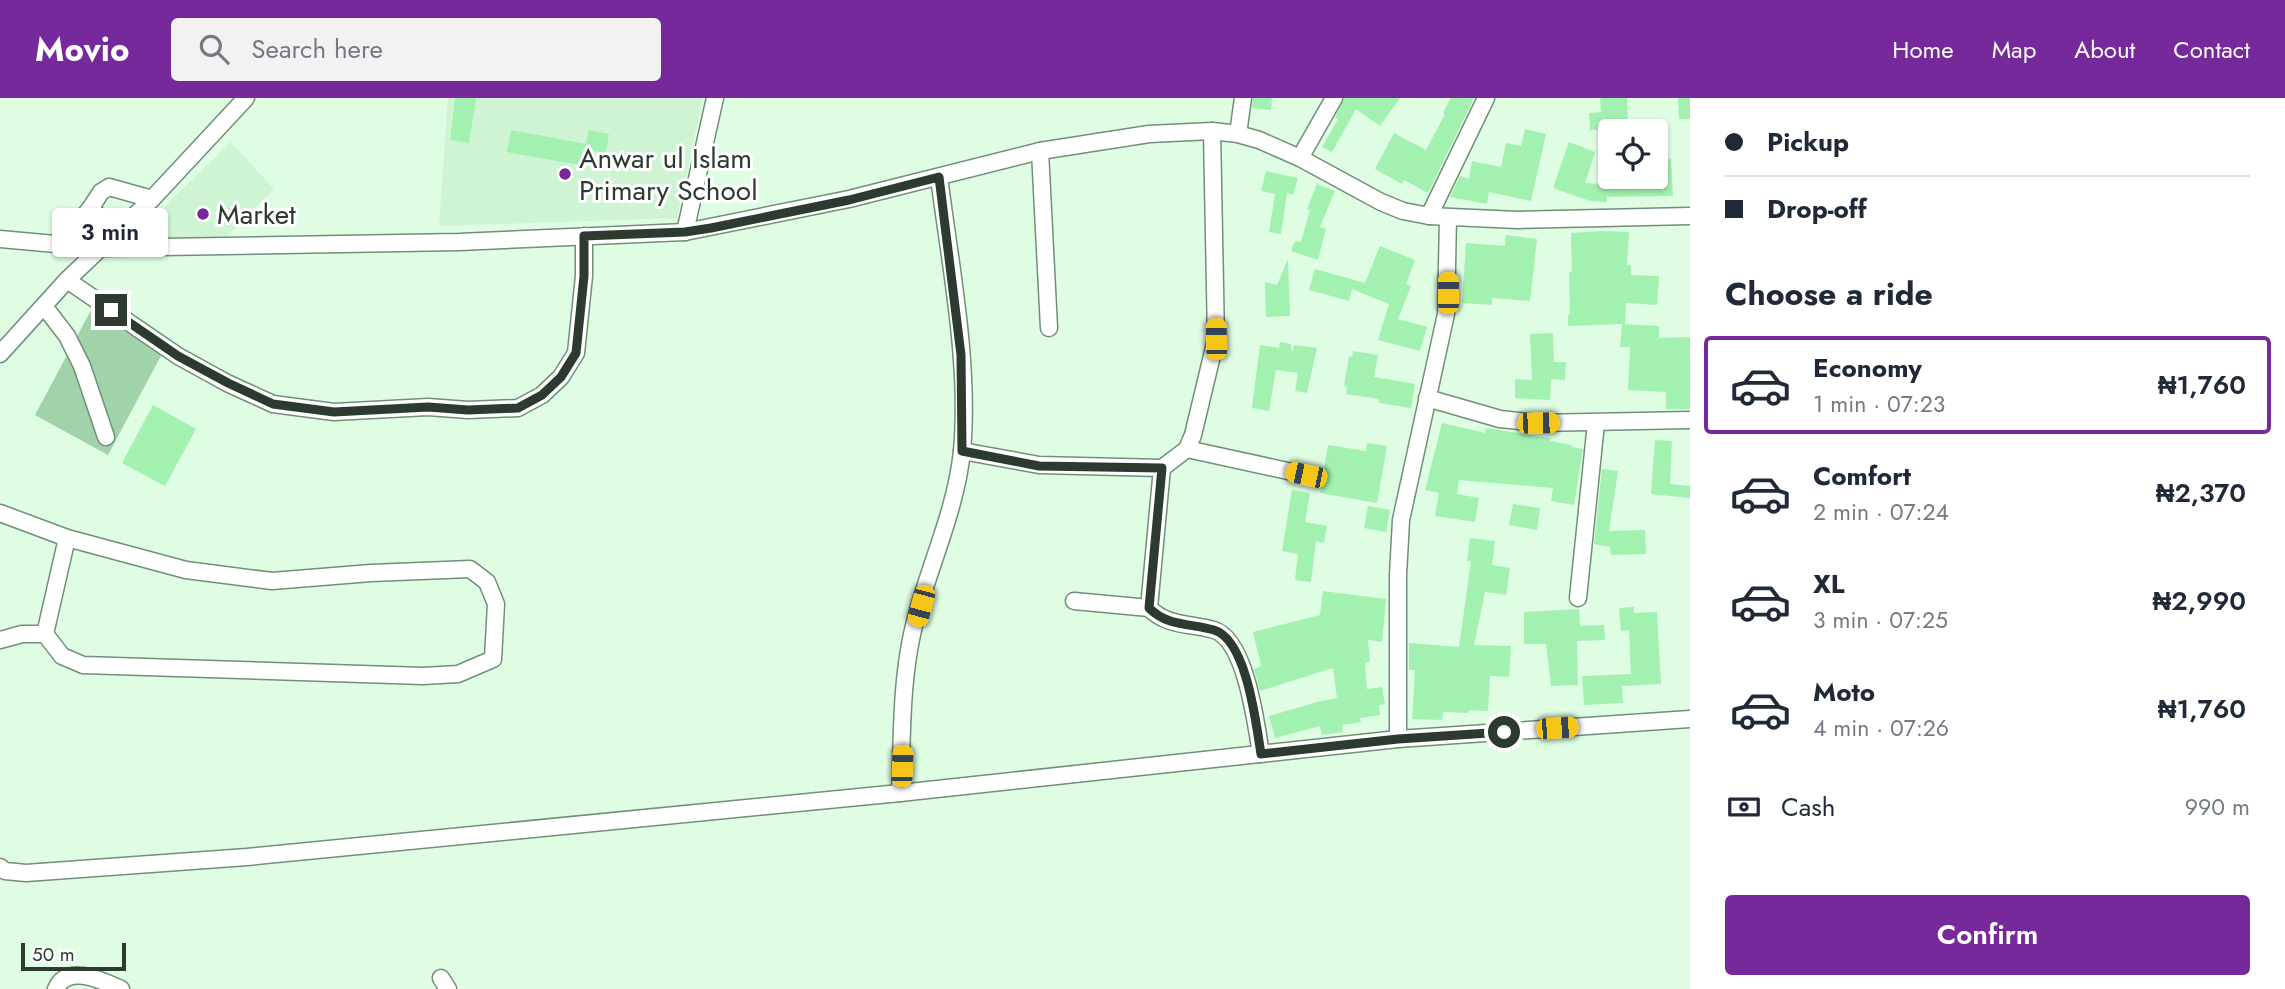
<!DOCTYPE html>
<html lang="en">
<head>
<meta charset="utf-8">
<style>
	:root { --surface:#fff; --page:#f2f2f3; --text:#1f2937; --muted:#747a83; --line:#e0e1e3; --accent:#76299b }
	body { margin:0; font-family:Jost,sans-serif; background:var(--page); color:var(--text); height:100vh; display:flex; flex-direction:column; font-size:26px; white-space:nowrap }
	* { box-sizing:border-box; margin:0 }
	p { font-size:23px; color:var(--muted) }
	.icon { flex:none; width:38px; height:38px; fill:none; stroke:currentColor; stroke-width:2; stroke-linecap:round; stroke-linejoin:round }
	.map { position:relative; flex:1; overflow:hidden }
	.side { display:flex; flex-direction:column; background:var(--surface); width:595px }
	.side>* { flex:none }
	.top-card { display:grid; align-content:center; height:154px; padding:0 35px; background:var(--surface) }
	.buttons { position:absolute; left:1598px; top:21px; display:grid; gap:14px }
	.buttons a { display:grid; place-items:center; width:70px; height:70px; border-radius:7px; background:var(--surface); box-shadow:0 2px 5px #0004; font-size:35px }
	.scale { position:absolute; left:21px; bottom:18px; width:105px; box-sizing:border-box; padding-left:7px; border:4px solid #2d3a2f; border-top:0; font-size:19px; line-height:24px; white-space:nowrap; color:#2d3a2f; -webkit-text-stroke:5px #fff; paint-order:stroke }
	.end { position:absolute; width:32px; height:32px; margin:-16px; border:9px solid #2d3a2f; background:#fff; box-shadow:0 0 0 4px #fff }
	.from { border-radius:50% }
	.bubble { position:absolute; height:49px; border-radius:7px; background:var(--surface); box-shadow:0 2px 5px #0004; font-size:23px; font-weight:600; line-height:49px; text-align:center }
	.car { position:absolute; width:21px; height:42px; margin:-21px -10px; border-radius:9px; box-shadow:0 0 5px 2px #0007; background:linear-gradient(#f5c518 24%,#345 0 40%,#f5c518 0 76%,#345 0 86%,#f5c518 0) }
	.top-card b { display:flex; align-items:center; gap:24px; height:66px; font-size:26px }
	.top-card b+b { border-top:2px solid var(--line) }
	.top-card i { width:18px; height:18px; background:var(--text) }
	ul { padding:0; list-style:none }
	li { display:flex; align-items:center; gap:21px; height:98px; margin:0 14px 10px; padding:0 21px; border:4px solid transparent; border-radius:7px }
	li div { flex:1 }
	li b { display:block; font-size:26px }
	li em { font-style:normal; font-weight:600 }
	li.selected { border-color:var(--accent) }
	li>.icon { width:63px; height:63px; stroke-width:1.5 }
	h2 { padding:0 35px; font-size:32px; line-height:84px }
	.pay { display:flex; align-items:center; gap:18px; height:77px; padding:0 35px; font-size:26px }
	.pay p { margin-inline-start:auto }
	.primary-button { display:flex; gap:14px; margin-top:auto; padding:14px 35px }
	.primary-button a { flex:1; height:80px; border-radius:7px; background:var(--accent); color:#fff; font-size:28px; font-weight:600; line-height:80px; text-align:center }
	header { display:flex; align-items:center; gap:42px; box-sizing:border-box; height:98px; padding:0 35px; background:var(--accent); color:#fff }
	header strong { font-size:33px }
	nav { display:flex; gap:38px; margin-inline-start:auto; font-size:24px }
	.search { width:490px; height:63px; background:var(--page); display:flex; align-items:center; gap:18px; box-sizing:border-box; padding:0 24px; border-radius:7px; color:var(--muted); font-size:26px }
	main { display:flex; flex:1; min-height:0 }
	.map>svg:first-child { display:block }
	.built { fill:#cef4d4 }
	.green { fill:#a0d3a9 }
	.building { fill:#a2f1b1 }
	.lines { fill:none; stroke-linecap:round; stroke-linejoin:round }
	.minor-casing { stroke:#728f77; stroke-width:19 }
	.minor { stroke:#fff; stroke-width:16 }
	.route { stroke:#2d3a2f; stroke-width:9 }
	.poi-dot { fill:#76299b; stroke:#fff; stroke-width:2.5 }
	.labels { text-anchor:middle; dominant-baseline:central; stroke-width:6; stroke-linejoin:round; paint-order:stroke }
	.poi-label { font-size:28px; fill:#2d3a2f; stroke:#fff; text-anchor:start }
</style>
</head>
<body>
<header>
<strong>Movio</strong>
<div class="search"><svg class="icon" aria-label="search" viewBox="0 0 24 24"><circle cx="10" cy="10" r="6"/><path d="M15 15l6 6"/></svg>Search here</div>
<nav><a>Home</a><a>Map</a><a>About</a><a>Contact</a></nav>
</header>
<main>
<div class="map">
<svg width="1690" height="891" viewBox="0 0 1690 891">
	<rect width="100%" height="100%" fill="#defde3"/>
	<g class="built">
		<path d="M448 0H703L677 120 439 128Z"/>
		<path d="M231 44 274 91 223 142 132 145 131 141Z"/>
	</g>
	<path class="green" d="M90 214 163 254 108 357 35 317Z"/>
	<g class="building">
		<path d="M455 0H476L469 45 450 42Z"/>
		<path d="M1253 0H1272L1271 12 1252 10Z"/>
		<path d="M1344 0H1400L1380 28 1356 11 1332 54 1322 49 1338 21 1335 20Z"/>
		<path d="M1451 0H1474L1428 95 1404 82 1402 86 1375 71 1394 35 1426 52 1445 16 1443 15Z"/>
		<path d="M1600 0H1627L1628 22 1615 23V30L1590 32 1589 15 1601 14Z"/>
		<path d="M1678 0H1690V21H1679Z"/>
		<path d="M1525 31 1546 36 1531 103 1489 94 1487 106 1450 99 1460 78 1469 81 1472 63 1501 69 1506 45 1521 48Z"/>
		<path d="M511 32 586 46 589 32 609 36 606 55 587 52 585 68 507 54Z"/>
		<path d="M1569 44 1595 54 1585 85 1615 87V79H1656V62L1671 61 1673 98 1607 99V104L1590 103 1553 90Z"/>
		<path d="M1266 73 1298 80 1293 97 1287 95 1281 136 1269 134 1275 96 1261 93Z"/>
		<path d="M1317 86 1335 93 1320 129 1326 131 1318 162 1291 153 1295 143 1301 144 1310 112 1307 111Z"/>
		<path d="M1601 133 1629 134 1627 167H1631V177L1659 178 1657 207 1626 205 1625 226H1622L1659 228V240L1690 239V311H1666V294L1628 292 1630 249H1620L1622 226 1568 228V217H1570L1569 174 1572 173 1571 135Z"/>
		<path d="M1506 137 1537 141 1530 203 1492 200V207L1462 205 1466 145 1505 148Z"/>
		<path d="M1380 148 1415 162 1406 186 1411 188 1398 221 1427 229 1420 253 1378 242 1389 206 1352 191 1349 203 1309 192 1315 171 1365 185Z"/>
		<path d="M1288 161 1290 218 1266 219 1265 184 1277 187Z"/>
		<path d="M1553 235 1554 264H1566L1565 282 1551 281 1550 302 1515 300V281L1532 282 1530 236Z"/>
		<path d="M1280 244 1291 246 1292 256 1294 247 1317 250 1307 295 1295 293 1298 275 1276 272 1269 313 1252 310 1260 247 1279 250Z"/>
		<path d="M1353 253 1378 257 1374 279 1415 286 1411 310 1379 305V301L1346 296 1347 289 1344 288 1349 258 1352 259Z"/>
		<path d="M153 307 196 331 165 388 122 365Z"/>
		<path d="M1442 325 1485 335 1486 330 1550 340V343L1572 347V349L1583 351 1574 407 1551 403 1553 390 1459 382 1457 396 1479 400 1475 424 1435 418 1439 395 1425 392Z"/>
		<path d="M1655 342 1672 343 1670 386 1690 388V400L1651 396Z"/>
		<path d="M1367 345 1387 348 1377 405 1320 395 1328 347 1366 353Z"/>
		<path d="M1602 371 1618 373 1609 433 1645 432 1646 456 1611 457 1610 449 1594 446Z"/>
		<path d="M1292 392 1310 395 1305 424 1327 428 1324 445 1316 443 1311 484 1295 482 1298 456 1282 453Z"/>
		<path d="M1513 406 1540 410 1537 432 1509 427Z"/>
		<path d="M1368 408 1390 412 1386 434 1364 430Z"/>
		<path d="M1470 440 1495 443 1492 467 1510 470 1506 497 1485 494 1474 547 1511 548 1509 579 1490 578 1488 613 1469 612 1468 615 1443 614 1442 622 1412 621 1415 572H1409V545L1459 549 1471 463H1467Z"/>
		<path d="M1323 493 1386 501 1382 544 1368 542 1370 564H1366L1365 567 1367 591 1382 589 1385 606 1379 607 1380 617 1360 620 1361 624 1342 627 1343 634 1322 637 1320 628 1275 640 1269 618 1317 604 1337 600 1333 570 1260 593 1254 571 1261 568 1253 534 1320 517Z"/>
		<path d="M1634 509V515L1657 514 1661 586 1622 588 1623 605 1584 607 1582 578 1631 576 1629 532 1621 533 1619 510Z"/>
		<path d="M1579 511 1580 528 1604 527 1605 542 1577 543 1578 587 1551 588 1546 546H1524V514Z"/>
	</g>
	<g class="lines">
		<defs>
			<g id="minor">
				<path d="M1212 33 1216 241 1193 337 1187 351 1162 370 1149 510C1168 529 1190 525 1214 532 1246 542 1256 626 1261 656"/>
				<path d="M1238 36 1243 0"/>
				<path d="M1040 53 1049 230"/>
				<path d="M1300 60 1334 0"/>
				<path d="M90 111 118 133"/>
				<path d="M1429 118 1486 0"/>
				<path d="M685 134 715 0"/>
				<path d="M0 141 99 150 459 144 685 134 849 101 1040 53 1149 36 1212 33 1238 36 1259 42 1300 60 1381 104 1403 113 1429 118 1518 122 1690 118"/>
				<path d="M59 146 90 111 101 94 109 89 152 101"/>
				<path d="M67 182 178 258 227 285 273 306 334 314 428 309 468 312 518 310 542 297 561 279 576 255 584 178V138"/>
				<path d="M44 208 67 238 82 268 106 339"/>
				<path d="M0 256 67 182 152 101 246 0"/>
				<path d="M1427 300 1500 321 1538 325 1690 322"/>
				<path d="M1187 351 1306 377"/>
				<path d="M962 353 1039 367 1162 370"/>
				<path d="M0 415 67 440 186 472 272 483 371 475 470 471 487 484 496 506 493 561 458 576 423 578 83 567 62 558 45 536H22L0 542"/>
				<path d="M1578 500 1596 325"/>
				<path d="M1074 503 1149 510"/>
				<path d="M45 536 67 440"/>
				<path d="M1398 641V477L1401 422 1446 216 1448 120"/>
				<path d="M900 695C902 648 901 599 909 552 920 485 955 422 962 353 970 265 950 166 939 79"/>
				<path d="M0 769 5 773 26 775 247 759 900 695 1398 641 1690 621"/>
				<path d="M441 880 448 891"/>
				<path d="M56 891C67 865 103 883 121 891"/>
			</g>
		</defs>
		<use href="#minor" class="minor-casing"/>
		<use href="#minor" class="minor"/>
	</g>
	<g class="lines">
		<path class="route" d="M111 212 178 258 228 285 273 306 334 314 428 309 468 312 518 310 542 297 561 279 576 255 584 178V138L685 134 711 130 849 102 939 79 961 257 962 353 1039 368 1162 370 1149 510C1168 529 1190 525 1214 532 1247 542 1256 626 1261 656L1398 641 1504 634"/>
	</g>
	<g class="poi-dot">
		<circle cx="565" cy="76" r="7"/>
		<circle cx="203" cy="116" r="7"/>
	</g>
	<g class="labels">
		<g class="poi-label">
			<text x="579" y="60">Anwar ul Islam<tspan x="579" dy="32">Primary School</tspan></text>
			<text x="217" y="116">Market</text>
		</g>
	</g>
</svg>
<div class="buttons">
<a><svg class="icon" aria-label="locate" viewBox="0 0 24 24"><circle cx="12" cy="12" r="6"/><path d="M12 2v4M12 18v4M2 12h4M18 12h4"/></svg></a>
</div>
<div class="scale">50 m</div>
<i class="end from" style="left:1504px;top:634px"></i>
<i class="end" style="left:111px;top:212px"></i>
<div class="bubble" style="left:52px;top:110px;width:116px">3 min</div>
<i class="car" style="left:1448px;top:195px;rotate:0deg"></i>
<i class="car" style="left:1216px;top:241px;rotate:359deg"></i>
<i class="car" style="left:1538px;top:325px;rotate:89deg"></i>
<i class="car" style="left:1306px;top:377px;rotate:282deg"></i>
<i class="car" style="left:921px;top:508px;rotate:195deg"></i>
<i class="car" style="left:1557px;top:630px;rotate:86deg"></i>
<i class="car" style="left:902px;top:668px;rotate:2deg"></i>
</div>
<section class="side">
<div class="top-card">
<b><i class="from"></i>Pickup</b>
<b><i></i>Drop-off</b>
</div>
<h2>Choose a ride</h2>
<ul>
<li class="selected"><svg class="icon" aria-label="car" viewBox="0 0 24 24"><path d="M5 17H2v-5l4-1 3-4h7l3 4 3 1v5h-3M9 17h6M6 11h13"/><circle cx="7" cy="17" r="2"/><circle cx="17" cy="17" r="2"/></svg><div><b>Economy</b><p>1 min · 07:23</p></div><em>₦1,760</em></li>
<li><svg class="icon" aria-label="car" viewBox="0 0 24 24"><path d="M5 17H2v-5l4-1 3-4h7l3 4 3 1v5h-3M9 17h6M6 11h13"/><circle cx="7" cy="17" r="2"/><circle cx="17" cy="17" r="2"/></svg><div><b>Comfort</b><p>2 min · 07:24</p></div><em>₦2,370</em></li>
<li><svg class="icon" aria-label="car" viewBox="0 0 24 24"><path d="M5 17H2v-5l4-1 3-4h7l3 4 3 1v5h-3M9 17h6M6 11h13"/><circle cx="7" cy="17" r="2"/><circle cx="17" cy="17" r="2"/></svg><div><b>XL</b><p>3 min · 07:25</p></div><em>₦2,990</em></li>
<li><svg class="icon" aria-label="car" viewBox="0 0 24 24"><path d="M5 17H2v-5l4-1 3-4h7l3 4 3 1v5h-3M9 17h6M6 11h13"/><circle cx="7" cy="17" r="2"/><circle cx="17" cy="17" r="2"/></svg><div><b>Moto</b><p>4 min · 07:26</p></div><em>₦1,760</em></li>
</ul>
<div class="pay"><svg class="icon" aria-label="cash" viewBox="0 0 24 24"><path d="M3 7h18v10H3z"/><circle cx="12" cy="12" r="2"/></svg>Cash<p>990 m</p></div>
<div class="primary-button"><a>Confirm</a></div>
</section>
</main>
</body>
</html>
